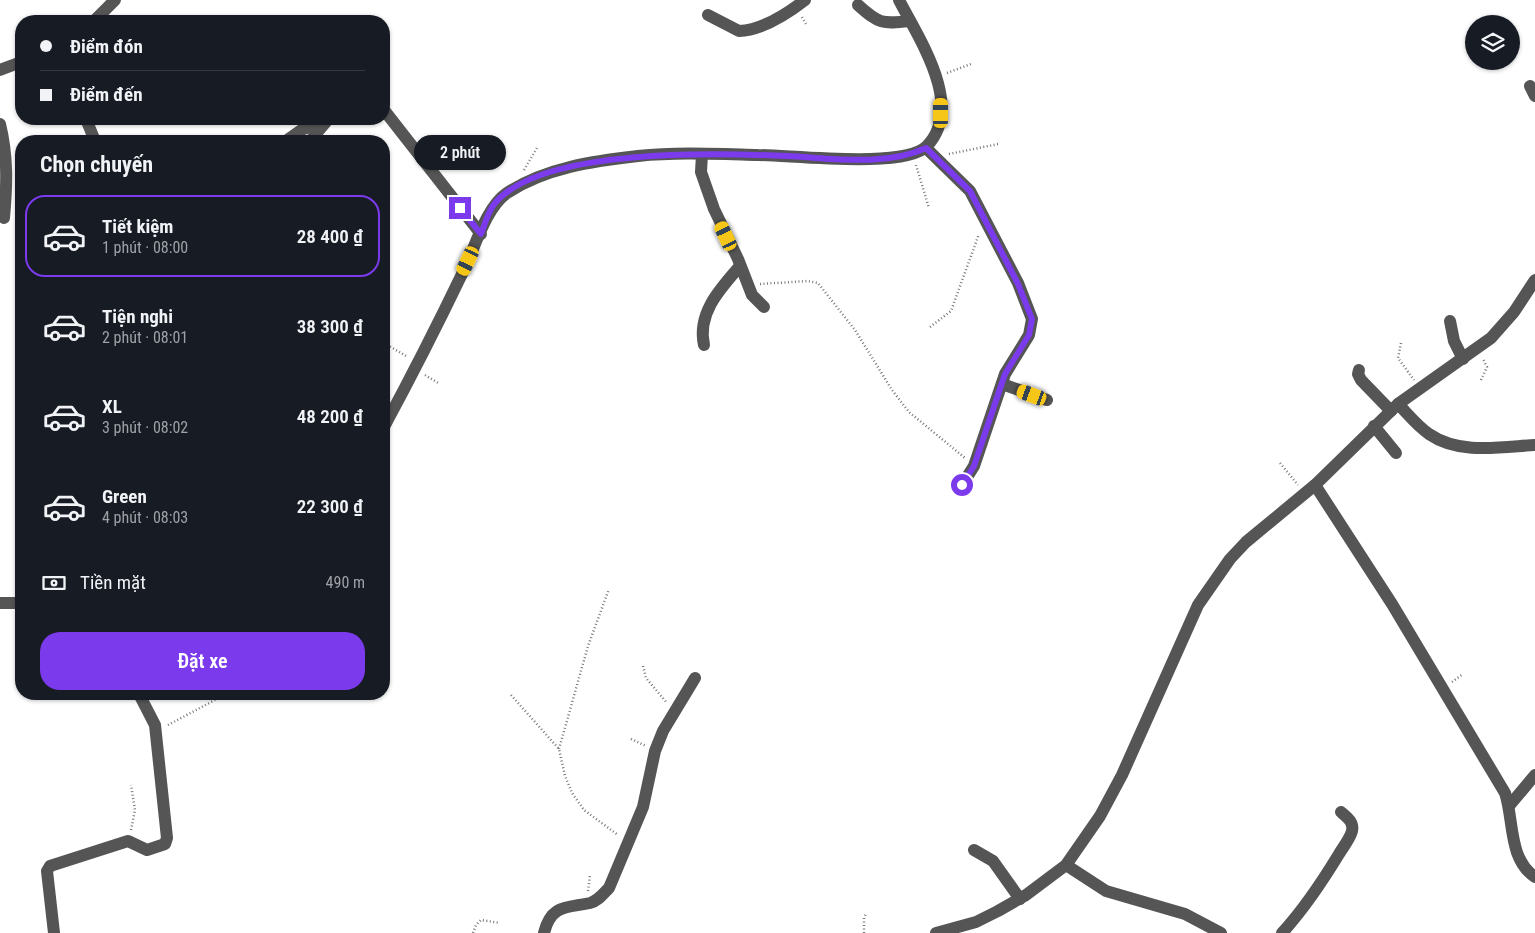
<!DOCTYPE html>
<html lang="vi">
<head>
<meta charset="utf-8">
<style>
	:root { --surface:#171b24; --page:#20242c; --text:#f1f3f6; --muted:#9ea1a6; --line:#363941; --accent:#7c3aed }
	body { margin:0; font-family:"Roboto Condensed",sans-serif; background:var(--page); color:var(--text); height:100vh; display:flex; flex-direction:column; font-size:19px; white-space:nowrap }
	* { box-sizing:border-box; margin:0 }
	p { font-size:16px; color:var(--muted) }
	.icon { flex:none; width:28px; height:28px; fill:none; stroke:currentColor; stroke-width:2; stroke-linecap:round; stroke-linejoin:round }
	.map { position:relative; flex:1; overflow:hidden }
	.details { position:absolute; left:15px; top:135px; width:375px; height:565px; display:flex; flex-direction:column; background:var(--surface); border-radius:20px; box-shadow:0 1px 4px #0004 }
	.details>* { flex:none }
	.top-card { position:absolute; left:15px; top:15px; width:375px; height:110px; border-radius:20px; box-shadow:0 1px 4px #0004; display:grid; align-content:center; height:110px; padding:0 25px; background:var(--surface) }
	.buttons { position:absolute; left:1465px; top:15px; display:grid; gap:10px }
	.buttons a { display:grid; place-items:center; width:55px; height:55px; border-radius:50%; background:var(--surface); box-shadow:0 1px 4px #0004; font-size:25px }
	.end { position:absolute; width:22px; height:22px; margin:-11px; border:6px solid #7c3aed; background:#fff; box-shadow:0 0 0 2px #fff }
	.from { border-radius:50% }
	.bubble { position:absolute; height:35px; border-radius:18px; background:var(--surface); box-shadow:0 1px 4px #0004; font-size:16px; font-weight:600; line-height:35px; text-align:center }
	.car { position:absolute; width:15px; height:30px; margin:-15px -8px; border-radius:6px; box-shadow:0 0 4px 1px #0007; background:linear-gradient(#f5c518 24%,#345 0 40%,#f5c518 0 76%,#345 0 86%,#f5c518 0) }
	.top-card b { display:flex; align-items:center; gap:18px; height:48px; font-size:19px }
	.top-card b+b { border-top:1px solid var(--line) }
	.top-card i { width:12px; height:12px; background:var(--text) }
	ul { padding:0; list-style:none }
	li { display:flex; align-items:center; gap:15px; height:82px; margin:0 10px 8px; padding:0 15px; border:2px solid transparent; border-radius:20px }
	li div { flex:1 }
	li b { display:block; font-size:19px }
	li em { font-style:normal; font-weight:600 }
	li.selected { border-color:var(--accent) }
	li>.icon { width:45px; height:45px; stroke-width:1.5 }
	h2 { padding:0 25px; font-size:22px; line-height:60px }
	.pay { display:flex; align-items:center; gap:12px; height:55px; padding:0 25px; font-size:19px }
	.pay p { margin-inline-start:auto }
	.cta { display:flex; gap:10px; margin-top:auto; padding:10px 25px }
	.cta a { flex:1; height:58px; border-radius:20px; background:var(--accent); color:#fff; font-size:20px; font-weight:600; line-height:58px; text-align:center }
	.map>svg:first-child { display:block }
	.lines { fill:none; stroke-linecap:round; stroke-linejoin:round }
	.path { stroke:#777; stroke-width:2.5; stroke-dasharray:1 2.5; stroke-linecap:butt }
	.minor { stroke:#555; stroke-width:12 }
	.route { stroke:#7c3aed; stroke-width:6 }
</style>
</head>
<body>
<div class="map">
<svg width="1535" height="933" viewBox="0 0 1535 933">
	<rect width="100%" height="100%" fill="#fff"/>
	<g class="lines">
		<g class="path">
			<path d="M802 17 806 24"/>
			<path d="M947 73 971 64"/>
			<path d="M949 154 998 144"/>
			<path d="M916 165 929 208"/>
			<path d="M524 170 537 148"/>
			<path d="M760 284 808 281 818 283 855 330 892 390 909 412 965 458"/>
			<path d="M930 327 951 311 979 234"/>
			<path d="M384 343 408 357"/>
			<path d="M1401 343 1398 358 1414 380"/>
			<path d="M425 375 440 384"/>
			<path d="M1481 380 1487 367 1483 359"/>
			<path d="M1280 463 1298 485"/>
			<path d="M643 666 646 678 667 703"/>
			<path d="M1452 682 1463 674"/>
			<path d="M511 695 559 749 565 776 572 793 584 810 618 835"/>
			<path d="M168 725 226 694"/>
			<path d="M631 739 646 746"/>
			<path d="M559 749 588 646 609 589"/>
			<path d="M131 830 135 810 131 785"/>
			<path d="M588 891 590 875"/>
			<path d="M473 933 476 925 481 920 500 923"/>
			<path d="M864 933V918L866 914"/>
		</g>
		<g class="minor">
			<path d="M858 5C879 24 882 24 910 21"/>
			<path d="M708 15 739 31C762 30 787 14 805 0"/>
			<path d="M94 21 115 0"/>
			<path d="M0 70 21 62"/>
			<path d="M1530 86 1535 96"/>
			<path d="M384 110 481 234"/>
			<path d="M86 119 95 141"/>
			<path d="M0 124C8 157 7 185 4 218"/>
			<path d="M286 141 303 129 324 123"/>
			<path d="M310 141 326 122"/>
			<path d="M926 148 970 191 1018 283 1032 319 1029 335 1005 374 974 466 962 485"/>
			<path d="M702 154 701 172 714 209 738 259 752 295 764 307"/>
			<path d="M1450 321 1454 341 1463 359"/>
			<path d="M704 345C697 313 720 289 740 266"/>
			<path d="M1359 370 1358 374 1361 380 1391 411"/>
			<path d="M1002 384 1047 400"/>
			<path d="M1398 404C1408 414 1417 426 1429 434 1459 455 1501 447 1535 445"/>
			<path d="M1374 426 1396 453"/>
			<path d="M384 427C411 377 437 326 462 274 474 251 485 208 507 193 545 168 593 161 638 156 677 152 718 154 758 155 791 155 905 169 927 146 965 106 919 39 899 0"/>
			<path d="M1315 485 1392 604 1505 793C1514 819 1508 859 1535 877"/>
			<path d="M0 603H21"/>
			<path d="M1509 806 1535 775"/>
			<path d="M974 850 993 861 1020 899"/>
			<path d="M1066 865 1106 891 1185 914 1221 933"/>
			<path d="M54 933 47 871 50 866 128 841 147 850 165 844 167 838 155 725 139 694"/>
			<path d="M544 933C551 904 567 908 590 903 598 901 603 894 609 888L643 807 655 751 663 731 695 678"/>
			<path d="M936 933 976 922 998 911 1026 895 1066 865 1100 816 1122 775 1198 605 1230 559 1246 542 1315 485 1398 404 1491 338 1514 312 1535 280"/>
			<path d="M1282 933C1304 909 1322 882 1339 854 1343 847 1350 839 1352 831 1354 822 1347 817 1341 812"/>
		</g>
	</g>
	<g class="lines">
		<path class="route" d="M460 208 481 234C485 224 488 211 495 203 543 147 718 153 787 156 831 158 885 167 926 148L970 191 1018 284 1032 319 1029 335 1005 374 974 466 962 485"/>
	</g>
</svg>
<div class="buttons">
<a><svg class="icon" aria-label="layers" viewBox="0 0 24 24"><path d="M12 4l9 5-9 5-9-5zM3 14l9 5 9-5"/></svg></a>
</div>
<i class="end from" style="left:962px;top:485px"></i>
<i class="end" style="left:460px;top:208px"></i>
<div class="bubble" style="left:414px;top:135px;width:92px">2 phút</div>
<i class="car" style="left:941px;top:113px;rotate:0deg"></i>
<i class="car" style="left:726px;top:236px;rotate:335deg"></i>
<i class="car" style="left:468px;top:261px;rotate:205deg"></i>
<i class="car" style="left:1032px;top:395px;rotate:290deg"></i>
<div class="top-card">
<b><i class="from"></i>Điểm đón</b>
<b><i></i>Điểm đến</b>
</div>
<section class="details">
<h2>Chọn chuyến</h2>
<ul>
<li class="selected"><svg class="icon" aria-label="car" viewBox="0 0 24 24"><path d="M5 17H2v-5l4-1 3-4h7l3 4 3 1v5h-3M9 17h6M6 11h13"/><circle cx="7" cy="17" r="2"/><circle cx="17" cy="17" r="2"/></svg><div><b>Tiết kiệm</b><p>1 phút · 08:00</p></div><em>28 400 ₫</em></li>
<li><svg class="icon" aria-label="car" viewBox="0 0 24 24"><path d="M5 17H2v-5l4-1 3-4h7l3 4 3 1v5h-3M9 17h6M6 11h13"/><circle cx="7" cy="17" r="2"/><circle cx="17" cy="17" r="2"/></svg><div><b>Tiện nghi</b><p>2 phút · 08:01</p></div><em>38 300 ₫</em></li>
<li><svg class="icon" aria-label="car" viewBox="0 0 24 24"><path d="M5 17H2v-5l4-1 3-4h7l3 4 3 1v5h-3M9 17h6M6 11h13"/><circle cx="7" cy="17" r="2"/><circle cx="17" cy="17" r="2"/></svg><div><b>XL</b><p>3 phút · 08:02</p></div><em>48 200 ₫</em></li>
<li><svg class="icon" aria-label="car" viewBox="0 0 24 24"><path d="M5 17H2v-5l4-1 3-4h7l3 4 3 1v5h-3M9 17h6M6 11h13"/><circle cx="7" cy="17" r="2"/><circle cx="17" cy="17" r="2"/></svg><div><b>Green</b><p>4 phút · 08:03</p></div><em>22 300 ₫</em></li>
</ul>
<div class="pay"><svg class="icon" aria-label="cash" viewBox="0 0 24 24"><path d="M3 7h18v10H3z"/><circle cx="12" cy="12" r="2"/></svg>Tiền mặt<p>490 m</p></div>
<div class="cta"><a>Đặt xe</a></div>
</section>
</div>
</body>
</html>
